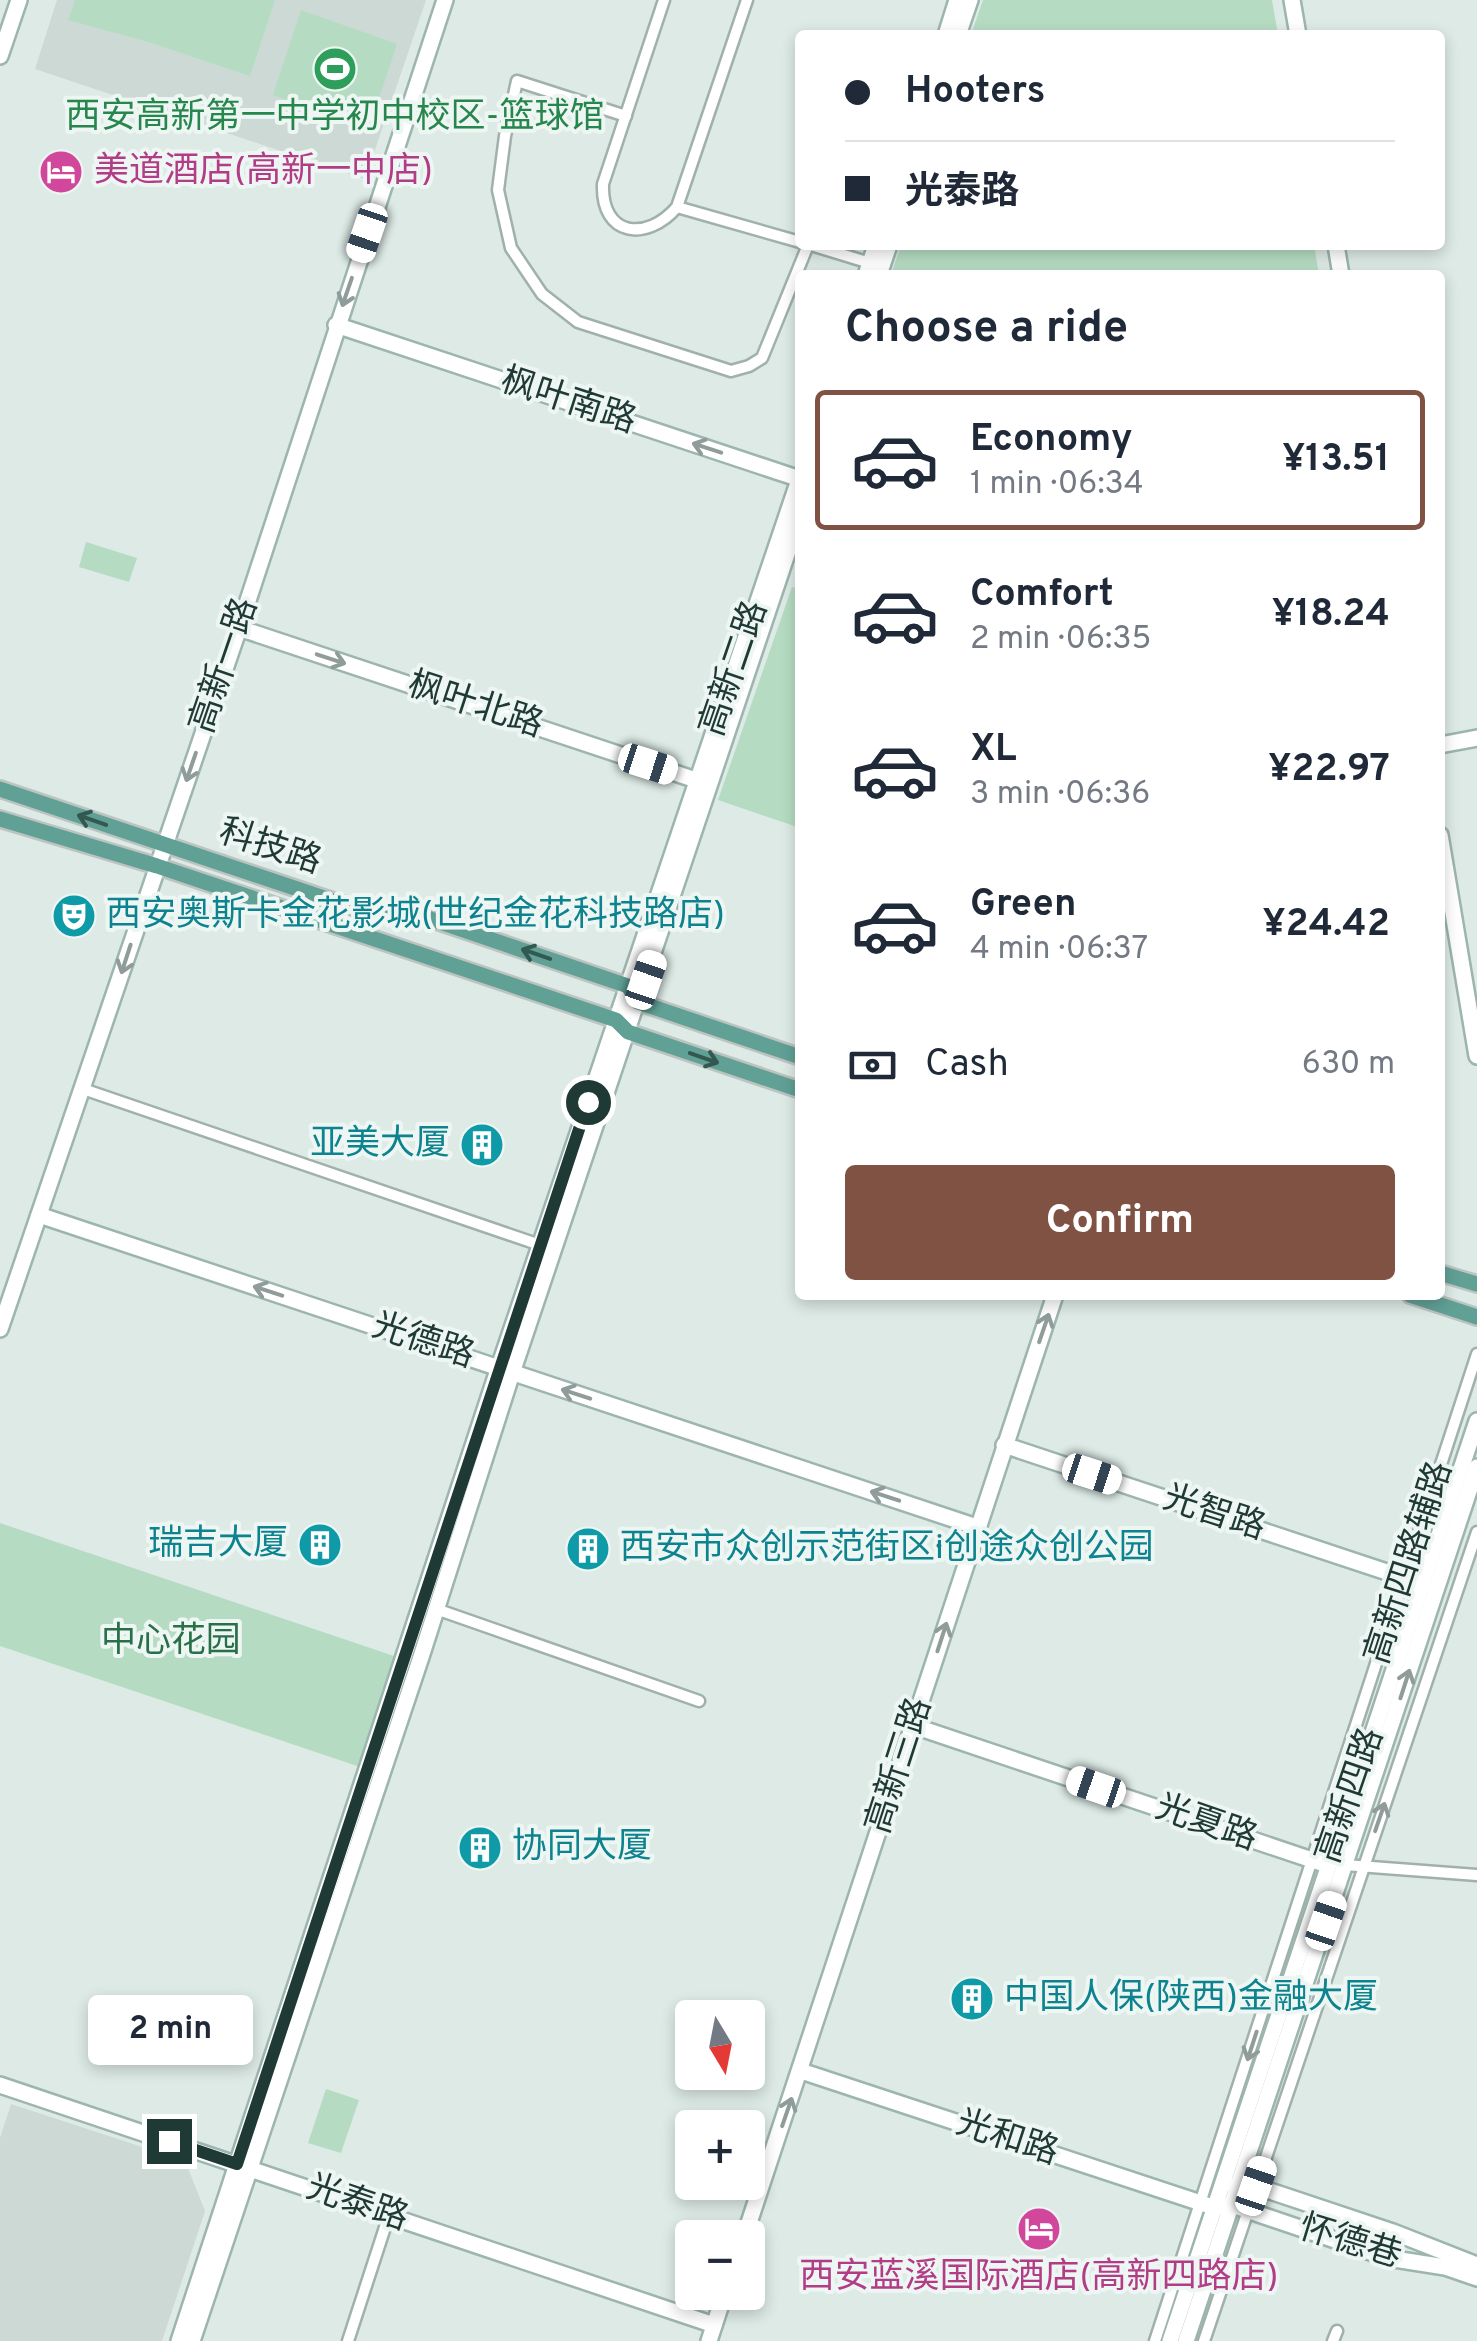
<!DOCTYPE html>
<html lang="en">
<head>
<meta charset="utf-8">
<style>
	:root { --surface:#fff; --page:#f6f6f7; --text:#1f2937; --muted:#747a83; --line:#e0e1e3; --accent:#7f5243 }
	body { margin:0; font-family:Overpass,"Noto Sans SC",sans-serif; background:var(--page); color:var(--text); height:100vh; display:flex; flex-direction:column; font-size:38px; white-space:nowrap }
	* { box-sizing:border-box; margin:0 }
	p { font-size:32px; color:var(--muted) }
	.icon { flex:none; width:55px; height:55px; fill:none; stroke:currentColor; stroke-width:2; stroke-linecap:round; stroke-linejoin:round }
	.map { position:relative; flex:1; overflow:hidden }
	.drawer { position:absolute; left:795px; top:270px; width:650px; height:1030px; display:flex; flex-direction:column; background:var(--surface); border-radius:10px; box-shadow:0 5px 15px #0003 }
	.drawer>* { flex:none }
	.hud { position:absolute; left:795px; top:30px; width:650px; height:220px; border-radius:10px; box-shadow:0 5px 15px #0003; display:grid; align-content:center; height:220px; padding:0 50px; background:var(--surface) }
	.needle { width:65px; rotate:170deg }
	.controls { position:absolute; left:675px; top:2000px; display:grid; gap:20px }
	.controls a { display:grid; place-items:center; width:90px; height:90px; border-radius:10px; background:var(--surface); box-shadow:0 5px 15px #0003; font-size:50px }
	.end { position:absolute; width:45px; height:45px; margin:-22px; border:12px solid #1f3934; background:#fff; box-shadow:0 0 0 5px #fff }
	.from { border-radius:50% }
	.bubble { position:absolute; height:70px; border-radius:10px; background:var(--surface); box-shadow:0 5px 15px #0003; font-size:32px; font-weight:700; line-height:70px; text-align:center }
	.car { position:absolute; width:30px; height:60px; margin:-30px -15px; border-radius:12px; box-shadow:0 0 8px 2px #0007; background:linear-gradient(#fff 24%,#345 0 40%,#fff 0 76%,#345 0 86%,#fff 0) }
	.hud b { display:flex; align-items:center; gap:35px; height:95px; font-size:38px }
	.hud b+b { border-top:2px solid var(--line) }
	.hud i { width:25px; height:25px; background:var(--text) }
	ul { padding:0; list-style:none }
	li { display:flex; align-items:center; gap:30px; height:140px; margin:0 20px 15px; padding:0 30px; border:5px solid transparent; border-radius:10px }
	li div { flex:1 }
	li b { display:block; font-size:38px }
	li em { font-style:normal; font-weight:700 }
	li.current { border-color:var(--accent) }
	li>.icon { width:90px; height:90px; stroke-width:1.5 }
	h2 { padding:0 50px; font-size:45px; line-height:120px }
	.pay { display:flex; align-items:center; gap:25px; height:110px; padding:0 50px; font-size:38px }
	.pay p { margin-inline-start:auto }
	.button { display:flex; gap:20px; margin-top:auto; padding:20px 50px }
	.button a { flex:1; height:115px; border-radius:10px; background:var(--accent); color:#fff; font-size:40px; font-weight:700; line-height:115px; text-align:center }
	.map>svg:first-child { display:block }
	.built { fill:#ccd9d4 }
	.green { fill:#b5dcc2 }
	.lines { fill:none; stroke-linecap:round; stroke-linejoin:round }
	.street-casing { stroke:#a0b1ac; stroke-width:15 }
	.secondary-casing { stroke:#9cb5ae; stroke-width:20 }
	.primary-casing { stroke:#bcc4c2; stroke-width:20 }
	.street { stroke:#fff; stroke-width:10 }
	.secondary { stroke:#fff; stroke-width:15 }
	.primary { stroke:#61a095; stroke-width:15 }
	.oneway { stroke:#8f9c9a }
	.oneway2 { stroke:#335851 }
	.route { stroke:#1f3934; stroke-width:12 }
	.labels { text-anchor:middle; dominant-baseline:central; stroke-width:8; stroke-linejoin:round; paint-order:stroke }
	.leisure-label { font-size:35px; fill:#27864d; stroke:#eef6f3 }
	.hotel-label { font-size:35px; fill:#b23c85; stroke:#eef6f3; text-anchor:start }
	.street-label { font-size:35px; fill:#1f3934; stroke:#eef6f3 }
	.culture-label { font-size:35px; fill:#0d838f; stroke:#eef6f3; text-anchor:start }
	.park-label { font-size:35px; fill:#29704a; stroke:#eef6f3 }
</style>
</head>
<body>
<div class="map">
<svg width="1477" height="2341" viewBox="0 0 1477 2341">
	<rect width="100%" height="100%" fill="#ddeae5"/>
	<g class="built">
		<path d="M57 0H426L365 179 35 69Z"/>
		<path d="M11 2104 185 2161 205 2211 162 2341H0V2138Z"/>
	</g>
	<g class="green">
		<path d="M75 0H275L250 76 152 43 68 20Z"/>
		<path d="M983 0H1272L1278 35H971Z"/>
		<path d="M301 10 397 44 369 128 273 95Z"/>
		<path d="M901 245H1314L1319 275H891Z"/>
		<path d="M86 542 137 558 129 582 79 567Z"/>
		<path d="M792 587 800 590V828L718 800Z"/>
		<path d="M0 1523 397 1657 360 1767 0 1646Z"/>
		<path d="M326 2089 359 2100 341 2153 308 2143Z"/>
	</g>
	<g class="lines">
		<defs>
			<g id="street">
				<path d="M664 0 603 184C601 237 647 242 677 207L747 0"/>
				<path d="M626 116 517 81 505 136 498 190 511 248 542 294 578 322 731 371 749 366 762 358 808 245"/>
				<path d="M677 207 800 242"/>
				<path d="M811 245 870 263"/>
				<path d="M83 1089 540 1245"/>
				<path d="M436 1609 699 1701"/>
				<path d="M1345 1865 1477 1875"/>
				<path d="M348 2341 389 2215"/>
				<path d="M1155 2341 1477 1354"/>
				<path d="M1204 2341 1477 1532"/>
				<path d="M1333 2341 1337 2331"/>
			</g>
			<g id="secondary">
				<path d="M1292 0 1298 35"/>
				<path d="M946 35 957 0"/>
				<path d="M958 35 970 0"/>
				<path d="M0 56 19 0"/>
				<path d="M1336 245 1341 275"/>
				<path d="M866 275 876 245"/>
				<path d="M879 275 889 245"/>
				<path d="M336 325 800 479"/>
				<path d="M239 628 705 783"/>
				<path d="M1440 745 1477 738"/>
				<path d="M1440 835 1477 1056"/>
				<path d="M39 1215 977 1527"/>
				<path d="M0 1329 239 628 445 0"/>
				<path d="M1004 1445 1423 1584"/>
				<path d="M914 1726 1327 1865"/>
				<path d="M801 2071 1213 2207 1232 2205 1388 2258 1445 2267 1477 2278"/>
				<path d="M0 2085 714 2325"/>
				<path d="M1234 2187 1240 2181 1393 2232 1477 2265"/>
				<path d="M744 2238 1055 1295"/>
				<path d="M179 2341 499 1367 800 477"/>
				<path d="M192 2341 421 1657 512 1373 800 515"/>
				<path d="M709 2341 725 2292"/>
				<path d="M1170 2341 1477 1421"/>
				<path d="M1186 2341 1477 1467"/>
			</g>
			<g id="primary">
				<path d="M0 789 351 907 419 915 628 986 638 1002 800 1057"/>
				<path d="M0 819 157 866 616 1020 628 1032 800 1090"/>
				<path d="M1440 1273 1477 1284"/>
				<path d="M1410 1295 1477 1317"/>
			</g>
		</defs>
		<use href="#street" class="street-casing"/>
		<use href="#secondary" class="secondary-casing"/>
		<use href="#primary" class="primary-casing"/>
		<use href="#street" class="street"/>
		<use href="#secondary" class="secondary"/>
		<use href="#primary" class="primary"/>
	</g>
	<defs><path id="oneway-shaft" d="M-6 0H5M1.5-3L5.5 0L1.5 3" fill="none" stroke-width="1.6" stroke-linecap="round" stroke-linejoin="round" transform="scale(2.5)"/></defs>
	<g class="oneway">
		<use href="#oneway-shaft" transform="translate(347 292) rotate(109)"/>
		<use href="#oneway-shaft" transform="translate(707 448) rotate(-162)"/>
		<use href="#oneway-shaft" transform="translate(331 659) rotate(18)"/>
		<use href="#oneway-shaft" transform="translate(191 767) rotate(109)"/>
		<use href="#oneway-shaft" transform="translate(126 959) rotate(108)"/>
		<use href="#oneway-shaft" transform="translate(268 1291) rotate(-162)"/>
		<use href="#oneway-shaft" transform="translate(1044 1328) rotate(-71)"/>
		<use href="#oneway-shaft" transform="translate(576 1394) rotate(-162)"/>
		<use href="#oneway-shaft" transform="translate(885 1496) rotate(-162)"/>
		<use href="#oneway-shaft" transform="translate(942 1637) rotate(-72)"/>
		<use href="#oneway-shaft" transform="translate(1405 1684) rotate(-72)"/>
		<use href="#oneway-shaft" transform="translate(1380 1817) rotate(-71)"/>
		<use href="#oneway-shaft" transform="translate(1252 2046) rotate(108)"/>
		<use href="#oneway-shaft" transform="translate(787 2112) rotate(-71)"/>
	</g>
	<g class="oneway2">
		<use href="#oneway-shaft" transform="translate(92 820) rotate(-161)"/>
		<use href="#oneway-shaft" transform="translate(536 954) rotate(-161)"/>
		<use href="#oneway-shaft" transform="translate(704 1058) rotate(19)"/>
	</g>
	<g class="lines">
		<path class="route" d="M169 2141 237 2164 588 1102"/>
	</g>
	<defs>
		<symbol id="stadium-disc" viewBox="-11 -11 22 22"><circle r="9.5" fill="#2e9e5b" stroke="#eef6f3"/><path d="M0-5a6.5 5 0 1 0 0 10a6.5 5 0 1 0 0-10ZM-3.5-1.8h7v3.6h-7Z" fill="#fff"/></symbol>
		<symbol id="hotel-disc" viewBox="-11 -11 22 22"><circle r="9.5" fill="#d1479c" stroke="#eef6f3"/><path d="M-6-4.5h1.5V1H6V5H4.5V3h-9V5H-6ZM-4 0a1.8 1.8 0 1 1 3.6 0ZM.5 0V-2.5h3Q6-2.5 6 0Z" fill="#fff"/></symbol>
		<symbol id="theatre-disc" viewBox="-11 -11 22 22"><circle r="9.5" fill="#0f9aa8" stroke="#eef6f3"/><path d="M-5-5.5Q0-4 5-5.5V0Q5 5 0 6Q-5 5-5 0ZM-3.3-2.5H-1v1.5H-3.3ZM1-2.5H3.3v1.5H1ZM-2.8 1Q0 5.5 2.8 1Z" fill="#fff"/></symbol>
		<symbol id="building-disc" viewBox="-11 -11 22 22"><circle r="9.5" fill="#0f9aa8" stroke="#eef6f3"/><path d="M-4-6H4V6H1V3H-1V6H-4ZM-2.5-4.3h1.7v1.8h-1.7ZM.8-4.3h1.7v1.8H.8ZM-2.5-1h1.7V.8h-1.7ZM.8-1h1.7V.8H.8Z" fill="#fff"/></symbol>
	</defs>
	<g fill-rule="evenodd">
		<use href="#stadium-disc" x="310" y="44" width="50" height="50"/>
		<use href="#hotel-disc" x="36" y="147" width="50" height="50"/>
		<use href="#theatre-disc" x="49" y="891" width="50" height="50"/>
		<use href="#building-disc" x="457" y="1120" width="50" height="50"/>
		<use href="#building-disc" x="295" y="1520" width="50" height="50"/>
		<use href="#building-disc" x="563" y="1524" width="50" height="50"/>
		<use href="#building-disc" x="455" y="1823" width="50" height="50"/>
		<use href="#building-disc" x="947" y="1974" width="50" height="50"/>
		<use href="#hotel-disc" x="1014" y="2204" width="50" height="50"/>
	</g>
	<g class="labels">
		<g class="leisure-label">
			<text x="335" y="118">西安高新第一中学初中校区-篮球馆</text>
		</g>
		<g class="hotel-label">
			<text x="94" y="172">美道酒店(高新一中店)</text>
			<text x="1039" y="2278" text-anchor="middle">西安蓝溪国际酒店(高新四路店)</text>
		</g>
		<g class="street-label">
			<text transform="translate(568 402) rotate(18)">枫叶南路</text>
			<text transform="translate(225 666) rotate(-71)">高新一路</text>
			<text transform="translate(735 669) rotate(-71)">高新二路</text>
			<text transform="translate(475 706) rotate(18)">枫叶北路</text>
			<text transform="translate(270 848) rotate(18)">科技路</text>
			<text transform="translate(423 1342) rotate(18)">光德路</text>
			<text transform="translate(1214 1514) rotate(18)">光智路</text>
			<text transform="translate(1410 1563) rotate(-72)">高新四路辅路</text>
			<text transform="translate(900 1766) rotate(-72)">高新三路</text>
			<text transform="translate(1351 1796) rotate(-71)">高新四路</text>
			<text transform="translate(1206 1824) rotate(19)">光夏路</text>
			<text transform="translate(1007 2139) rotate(18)">光和路</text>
			<text transform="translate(357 2204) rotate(19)">光泰路</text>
			<text transform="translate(1350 2243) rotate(17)">怀德巷</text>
		</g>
		<g class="culture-label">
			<text x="106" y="916">西安奥斯卡金花影城(世纪金花科技路店)</text>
			<text x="450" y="1145" text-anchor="end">亚美大厦</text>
			<text x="288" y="1545" text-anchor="end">瑞吉大厦</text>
			<text x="620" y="1549">西安市众创示范街区·i创途众创公园</text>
			<text x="512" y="1848">协同大厦</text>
			<text x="1004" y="1999">中国人保(陕西)金融大厦</text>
		</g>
		<g class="park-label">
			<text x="171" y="1642">中心花园</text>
		</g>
	</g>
</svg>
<div class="controls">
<a><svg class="needle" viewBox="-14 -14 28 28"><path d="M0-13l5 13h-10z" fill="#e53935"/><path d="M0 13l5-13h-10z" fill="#747a83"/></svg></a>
<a>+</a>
<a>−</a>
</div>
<i class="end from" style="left:588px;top:1102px"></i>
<i class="end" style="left:169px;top:2141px"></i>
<div class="bubble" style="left:88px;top:1995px;width:165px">2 min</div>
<i class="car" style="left:367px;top:233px;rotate:199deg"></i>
<i class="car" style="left:648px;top:764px;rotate:108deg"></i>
<i class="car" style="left:646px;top:980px;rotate:19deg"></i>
<i class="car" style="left:1092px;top:1474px;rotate:108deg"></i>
<i class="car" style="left:1096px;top:1787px;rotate:289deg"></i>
<i class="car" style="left:1326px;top:1921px;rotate:19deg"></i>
<i class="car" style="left:1256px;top:2186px;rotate:19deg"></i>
<div class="hud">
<b><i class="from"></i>Hooters</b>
<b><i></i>光泰路</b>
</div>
<section class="drawer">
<h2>Choose a ride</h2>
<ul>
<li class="current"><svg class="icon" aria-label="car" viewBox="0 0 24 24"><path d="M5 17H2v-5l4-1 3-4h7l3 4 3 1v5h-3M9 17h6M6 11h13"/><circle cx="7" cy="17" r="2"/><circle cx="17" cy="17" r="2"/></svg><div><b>Economy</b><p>1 min · 06:34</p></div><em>¥13.51</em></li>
<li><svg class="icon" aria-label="car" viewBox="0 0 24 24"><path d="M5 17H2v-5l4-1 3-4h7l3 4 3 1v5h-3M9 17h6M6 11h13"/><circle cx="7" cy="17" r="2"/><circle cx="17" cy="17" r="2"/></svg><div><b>Comfort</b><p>2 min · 06:35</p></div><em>¥18.24</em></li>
<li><svg class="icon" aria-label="car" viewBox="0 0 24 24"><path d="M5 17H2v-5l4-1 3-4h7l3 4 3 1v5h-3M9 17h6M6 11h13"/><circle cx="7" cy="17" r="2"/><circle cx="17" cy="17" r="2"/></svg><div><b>XL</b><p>3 min · 06:36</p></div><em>¥22.97</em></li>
<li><svg class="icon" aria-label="car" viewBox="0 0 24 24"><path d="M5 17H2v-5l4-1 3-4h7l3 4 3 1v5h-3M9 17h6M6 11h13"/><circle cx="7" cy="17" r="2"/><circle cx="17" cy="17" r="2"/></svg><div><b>Green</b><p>4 min · 06:37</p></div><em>¥24.42</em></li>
</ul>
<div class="pay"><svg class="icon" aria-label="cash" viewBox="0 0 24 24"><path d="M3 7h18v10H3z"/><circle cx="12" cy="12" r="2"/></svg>Cash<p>630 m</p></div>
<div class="button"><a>Confirm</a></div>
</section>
</div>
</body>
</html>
